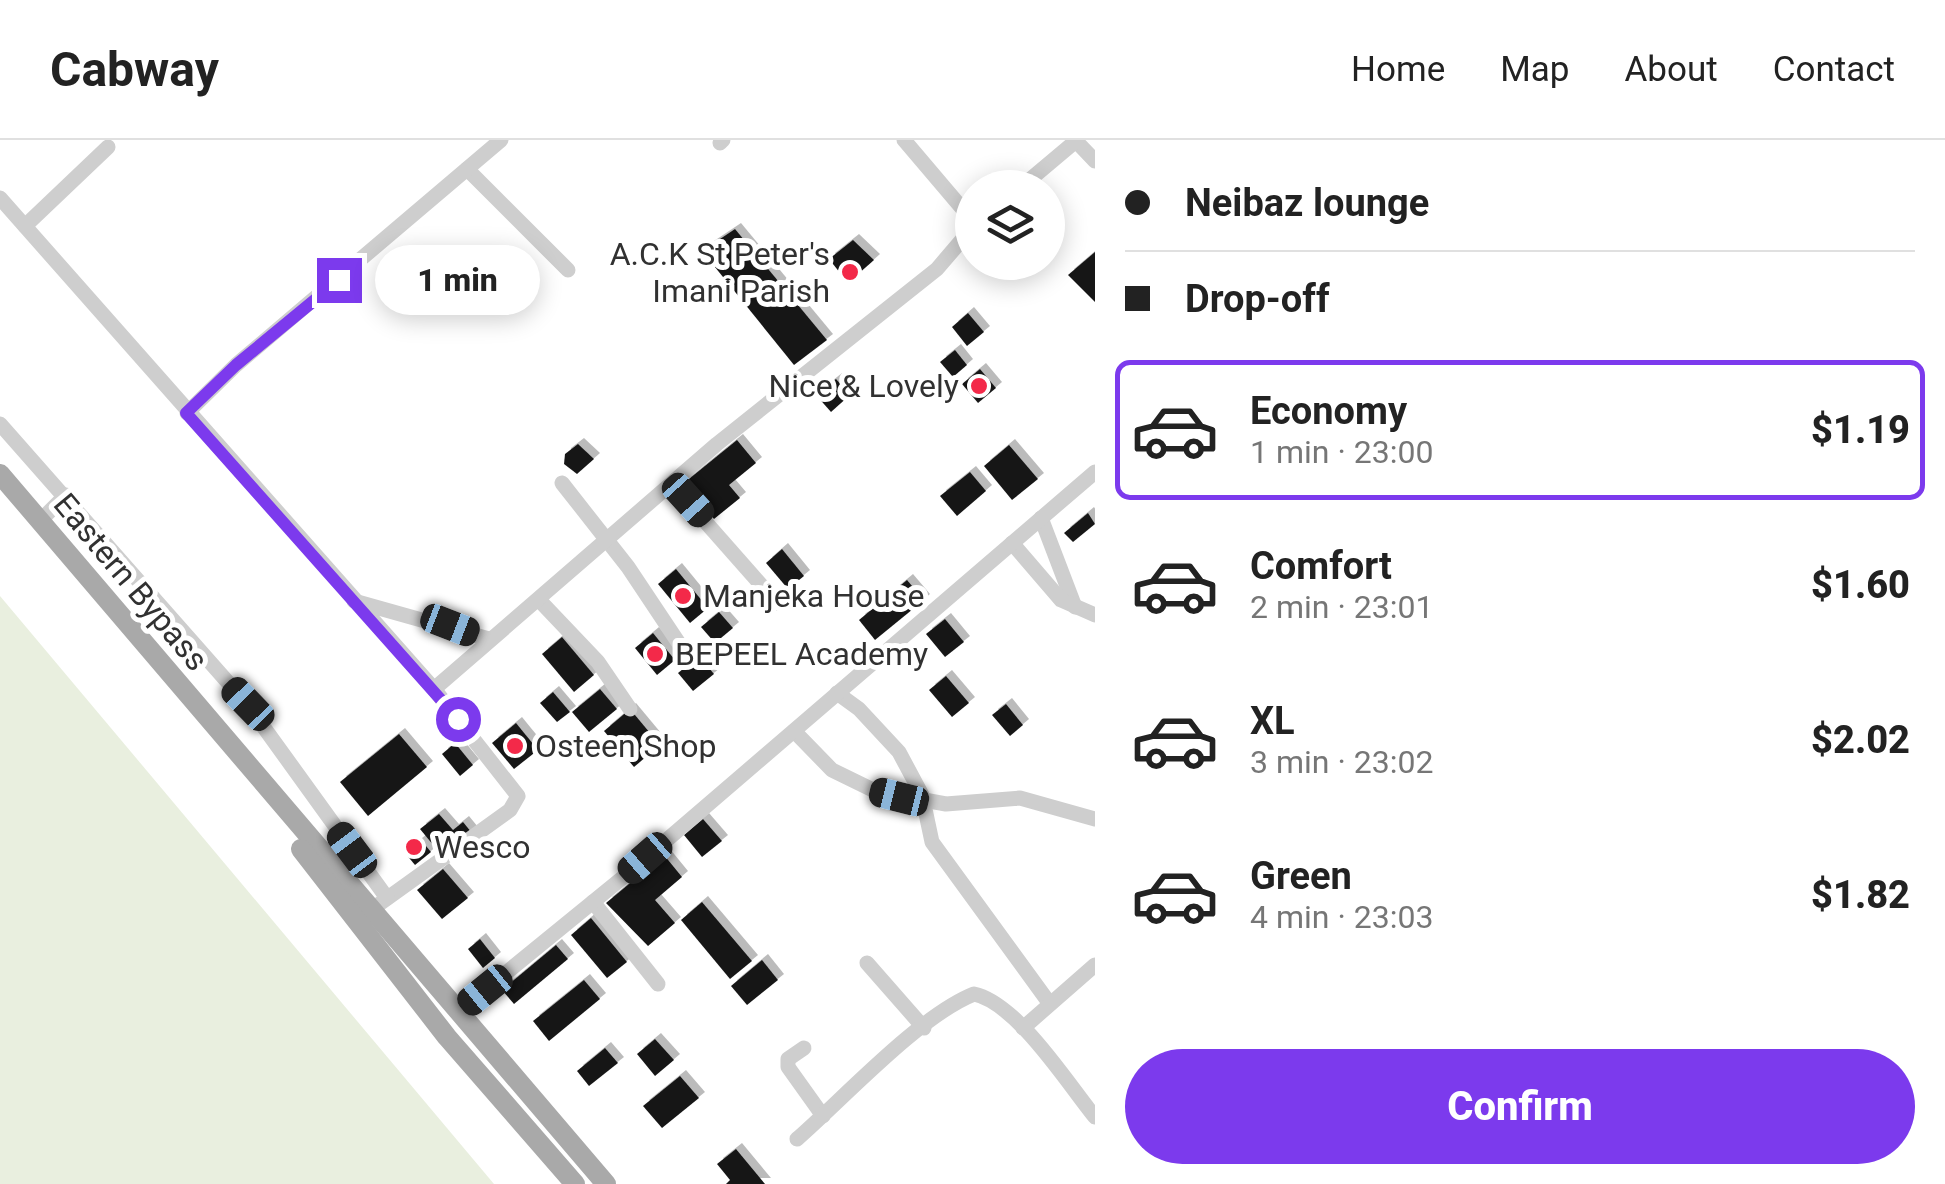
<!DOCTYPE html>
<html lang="en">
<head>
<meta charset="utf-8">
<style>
	:root { --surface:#fff; --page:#f2f2f2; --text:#222; --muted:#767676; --line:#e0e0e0; --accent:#7c3aed }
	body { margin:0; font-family:Roboto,sans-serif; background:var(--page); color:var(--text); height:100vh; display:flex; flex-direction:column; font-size:38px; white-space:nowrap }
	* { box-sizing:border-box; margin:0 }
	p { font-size:32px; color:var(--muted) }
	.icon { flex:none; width:55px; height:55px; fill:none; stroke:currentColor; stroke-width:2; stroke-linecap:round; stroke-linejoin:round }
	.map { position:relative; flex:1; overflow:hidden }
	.side { display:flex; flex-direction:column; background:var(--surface); width:850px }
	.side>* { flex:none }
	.hud { display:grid; align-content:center; height:220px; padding:0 30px; background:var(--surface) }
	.tools { position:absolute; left:955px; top:30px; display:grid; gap:20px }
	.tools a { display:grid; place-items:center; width:110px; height:110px; border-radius:50%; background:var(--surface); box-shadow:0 5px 25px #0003; font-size:50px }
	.end { position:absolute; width:45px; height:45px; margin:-22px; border:12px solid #7c3aed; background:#fff; box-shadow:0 0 0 5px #fff }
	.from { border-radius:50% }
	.bubble { position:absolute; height:70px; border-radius:35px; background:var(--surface); box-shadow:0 5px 25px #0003; font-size:32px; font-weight:800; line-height:70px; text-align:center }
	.car { position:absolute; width:30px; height:60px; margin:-30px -15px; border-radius:12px; box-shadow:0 0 8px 2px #0007; background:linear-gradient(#222 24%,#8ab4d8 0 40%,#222 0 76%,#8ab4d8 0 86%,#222 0) }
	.hud b { display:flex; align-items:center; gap:35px; height:95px; font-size:38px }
	.hud b+b { border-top:2px solid var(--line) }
	.hud i { width:25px; height:25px; background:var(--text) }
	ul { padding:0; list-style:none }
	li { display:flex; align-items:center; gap:30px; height:140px; margin:0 20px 15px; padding:0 10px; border:5px solid transparent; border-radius:15px }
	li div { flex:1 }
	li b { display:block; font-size:38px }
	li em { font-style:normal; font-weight:800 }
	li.current { border-color:var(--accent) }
	li>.icon { width:90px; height:90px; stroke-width:1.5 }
	.primary-button { display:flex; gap:20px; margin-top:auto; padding:20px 30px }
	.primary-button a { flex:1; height:115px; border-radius:60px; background:var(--accent); color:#fff; font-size:40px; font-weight:800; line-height:115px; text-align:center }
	header { display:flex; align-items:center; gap:60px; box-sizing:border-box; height:140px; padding:0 50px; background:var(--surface); border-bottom:2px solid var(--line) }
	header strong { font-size:48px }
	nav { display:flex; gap:55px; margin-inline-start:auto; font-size:35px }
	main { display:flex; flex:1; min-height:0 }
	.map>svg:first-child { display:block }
	.green { fill:#e9efdf }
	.building { fill:#181818; filter:url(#shadow) }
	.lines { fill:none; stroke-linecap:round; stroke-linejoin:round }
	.minor { stroke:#cecece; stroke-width:15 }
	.major { stroke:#a9a9a9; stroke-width:20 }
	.route { stroke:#7c3aed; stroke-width:12 }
	.poi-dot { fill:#f32949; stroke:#fff; stroke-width:4 }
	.labels { text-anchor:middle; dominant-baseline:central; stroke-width:10; stroke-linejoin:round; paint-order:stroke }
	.poi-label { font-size:32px; fill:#313131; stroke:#fff; text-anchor:start }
	.street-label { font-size:32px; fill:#313131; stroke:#fff }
</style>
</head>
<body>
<header>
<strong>Cabway</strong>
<nav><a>Home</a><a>Map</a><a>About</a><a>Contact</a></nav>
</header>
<main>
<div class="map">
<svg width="1095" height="1044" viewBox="0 0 1095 1044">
	<defs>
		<filter id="shadow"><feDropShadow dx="6" dy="-6" stdDeviation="0" flood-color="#0004"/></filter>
	</defs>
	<rect width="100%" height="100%" fill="#fff"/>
	<path class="green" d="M0 456 494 1044H0Z"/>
	<g class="building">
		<path d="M735 89 827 200 794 225 702 111Z"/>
		<path d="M853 100 874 120 848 143 829 119Z"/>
		<path d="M1095 112V162L1068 135Z"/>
		<path d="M968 173 984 192 967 206 952 187Z"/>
		<path d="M955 210 967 225 953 237 940 222Z"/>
		<path d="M980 229 996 248 978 263 962 244Z"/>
		<path d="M836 239 850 255 831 272 816 255Z"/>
		<path d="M737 300 756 323 729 345 740 358 714 379 684 343Z"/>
		<path d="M578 304 594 319 577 334 564 324 565 314Z"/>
		<path d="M1009 305 1038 339 1012 360 984 326Z"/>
		<path d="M970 332 986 351 957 376 940 356Z"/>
		<path d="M1088 373 1095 384 1073 402 1064 393Z"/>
		<path d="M782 409 804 436 788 449 766 423Z"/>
		<path d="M676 429 708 468 690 483 658 444Z"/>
		<path d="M907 440 924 460 875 500 859 480Z"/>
		<path d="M719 472 733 488 715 503 701 487Z"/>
		<path d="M945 479 964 502 945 517 926 494Z"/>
		<path d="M653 493 675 520 657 535 635 508Z"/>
		<path d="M562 497 594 535 574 552 542 514Z"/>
		<path d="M699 516 714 534 693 551 678 533Z"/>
		<path d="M946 536 969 563 952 577 929 550Z"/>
		<path d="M600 549 617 569 589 592 572 572Z"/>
		<path d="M553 552 570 572 557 582 540 563Z"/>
		<path d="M1006 564 1023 585 1010 596 992 575Z"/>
		<path d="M630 569 660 605 634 627 604 591Z"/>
		<path d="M516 583 538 610 514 629 492 603Z"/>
		<path d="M399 594 427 627 368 676 340 642Z"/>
		<path d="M455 603 473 625 460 636 442 614Z"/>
		<path d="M439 674 453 690 463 682 472 693 443 717 420 689Z"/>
		<path d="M703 679 722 701 702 717 684 695Z"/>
		<path d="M421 700 431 712 415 725 405 713Z"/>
		<path d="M664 715 682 737 655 760 675 783 648 806 606 763Z"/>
		<path d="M443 729 468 758 442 779 417 750Z"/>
		<path d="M702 762 752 821 730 839 681 780Z"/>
		<path d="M591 778 627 822 607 838 571 795Z"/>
		<path d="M480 799 495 818 483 828 468 809Z"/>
		<path d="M556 805 568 819 514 864 502 850Z"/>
		<path d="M762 820 778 840 747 865 731 846Z"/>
		<path d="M584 840 600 859 549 901 533 881Z"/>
		<path d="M655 899 674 920 655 936 637 914Z"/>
		<path d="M605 908 618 923 589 946 577 931Z"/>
		<path d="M680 936 699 958 662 988 643 966Z"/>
		<path d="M736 1009 765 1044H726L730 1040 717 1024Z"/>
	</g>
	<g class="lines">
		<g class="minor">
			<path d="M904 0 972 80"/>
			<path d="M1076 1 1095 21"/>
			<path d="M720 3 723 0"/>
			<path d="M467 29 568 130"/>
			<path d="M1020 48 1077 0"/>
			<path d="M0 58 434 549 518 656 510 670 371 770"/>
			<path d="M25 86 108 7"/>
			<path d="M187 273 236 225 501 0"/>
			<path d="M0 284 247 564 387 758"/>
			<path d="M562 343 628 427 682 508"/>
			<path d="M672 344 777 463"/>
			<path d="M1041 378 1075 467"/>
			<path d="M40 381 66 355"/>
			<path d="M1012 403 1061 460 1095 475"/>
			<path d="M354 461 489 499"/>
			<path d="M540 461 598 522 630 569"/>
			<path d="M434 549 717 304 937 129 972 88"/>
			<path d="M837 553 859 569 899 612 922 655 932 702 1050 864"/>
			<path d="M794 591 832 630 875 651 946 664 1020 658 1095 679"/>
			<path d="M593 762 658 844"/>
			<path d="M867 823 924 888"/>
			<path d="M458 872 626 735 1095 332"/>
			<path d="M1023 888 1095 825"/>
			<path d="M804 908 788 919V927L823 976"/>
			<path d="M797 999C844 958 919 876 974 854 1017 863 1068 944 1095 977"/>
		</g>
		<g class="major">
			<path d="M0 334 606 1044"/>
			<path d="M301 709 447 897 575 1044"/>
		</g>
	</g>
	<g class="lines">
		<path class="route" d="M339 140 236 225 186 273 458 579"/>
	</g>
	<g class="poi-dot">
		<circle cx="850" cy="132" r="10"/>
		<circle cx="979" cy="246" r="10"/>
		<circle cx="683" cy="456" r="10"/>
		<circle cx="655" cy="514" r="10"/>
		<circle cx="515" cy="606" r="10"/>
		<circle cx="414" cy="707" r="10"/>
	</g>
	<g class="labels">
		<g class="poi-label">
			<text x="830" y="114" text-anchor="end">A.C.K St Peter's<tspan x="830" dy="37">Imani Parish</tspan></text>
			<text x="959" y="246" text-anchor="end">Nice &amp; Lovely</text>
			<text x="703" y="456">Manjeka House</text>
			<text x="675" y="514">BEPEEL Academy</text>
			<text x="535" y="606">Osteen Shop</text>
			<text x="434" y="707">Wesco</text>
		</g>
		<g class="street-label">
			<text transform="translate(131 442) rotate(50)">Eastern Bypass</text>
		</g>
	</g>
</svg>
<div class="tools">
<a><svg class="icon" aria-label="layers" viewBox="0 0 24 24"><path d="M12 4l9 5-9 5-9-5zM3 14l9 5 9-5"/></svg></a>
</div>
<i class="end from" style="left:458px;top:579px"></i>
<i class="end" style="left:339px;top:140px"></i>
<div class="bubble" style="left:375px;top:105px;width:165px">1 min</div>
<i class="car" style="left:688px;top:360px;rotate:138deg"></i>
<i class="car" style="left:450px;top:485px;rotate:111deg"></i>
<i class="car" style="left:248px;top:564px;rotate:316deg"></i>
<i class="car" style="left:899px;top:657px;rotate:284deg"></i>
<i class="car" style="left:352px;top:710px;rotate:323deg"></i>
<i class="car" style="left:645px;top:718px;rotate:229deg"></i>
<i class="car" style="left:485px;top:850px;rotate:231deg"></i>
</div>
<section class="side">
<div class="hud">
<b><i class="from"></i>Neibaz lounge</b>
<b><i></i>Drop-off</b>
</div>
<ul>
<li class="current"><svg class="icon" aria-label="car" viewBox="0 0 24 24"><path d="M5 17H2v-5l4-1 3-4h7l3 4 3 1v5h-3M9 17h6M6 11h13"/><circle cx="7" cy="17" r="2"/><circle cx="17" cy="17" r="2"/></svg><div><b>Economy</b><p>1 min · 23:00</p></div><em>$1.19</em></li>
<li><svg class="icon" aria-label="car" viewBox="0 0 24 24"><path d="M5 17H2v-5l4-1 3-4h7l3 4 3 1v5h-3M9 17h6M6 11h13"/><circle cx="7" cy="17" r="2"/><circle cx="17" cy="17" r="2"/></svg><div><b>Comfort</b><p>2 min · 23:01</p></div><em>$1.60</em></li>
<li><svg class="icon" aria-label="car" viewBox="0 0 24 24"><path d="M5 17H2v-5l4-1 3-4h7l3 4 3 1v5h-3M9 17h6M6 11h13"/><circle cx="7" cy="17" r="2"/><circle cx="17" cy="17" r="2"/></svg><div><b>XL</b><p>3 min · 23:02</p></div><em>$2.02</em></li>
<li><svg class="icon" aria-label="car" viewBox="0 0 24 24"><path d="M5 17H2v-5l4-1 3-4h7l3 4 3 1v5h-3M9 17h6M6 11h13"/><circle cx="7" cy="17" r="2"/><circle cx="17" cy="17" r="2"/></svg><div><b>Green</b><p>4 min · 23:03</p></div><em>$1.82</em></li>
</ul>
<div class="primary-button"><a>Confirm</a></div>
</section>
</main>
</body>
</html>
